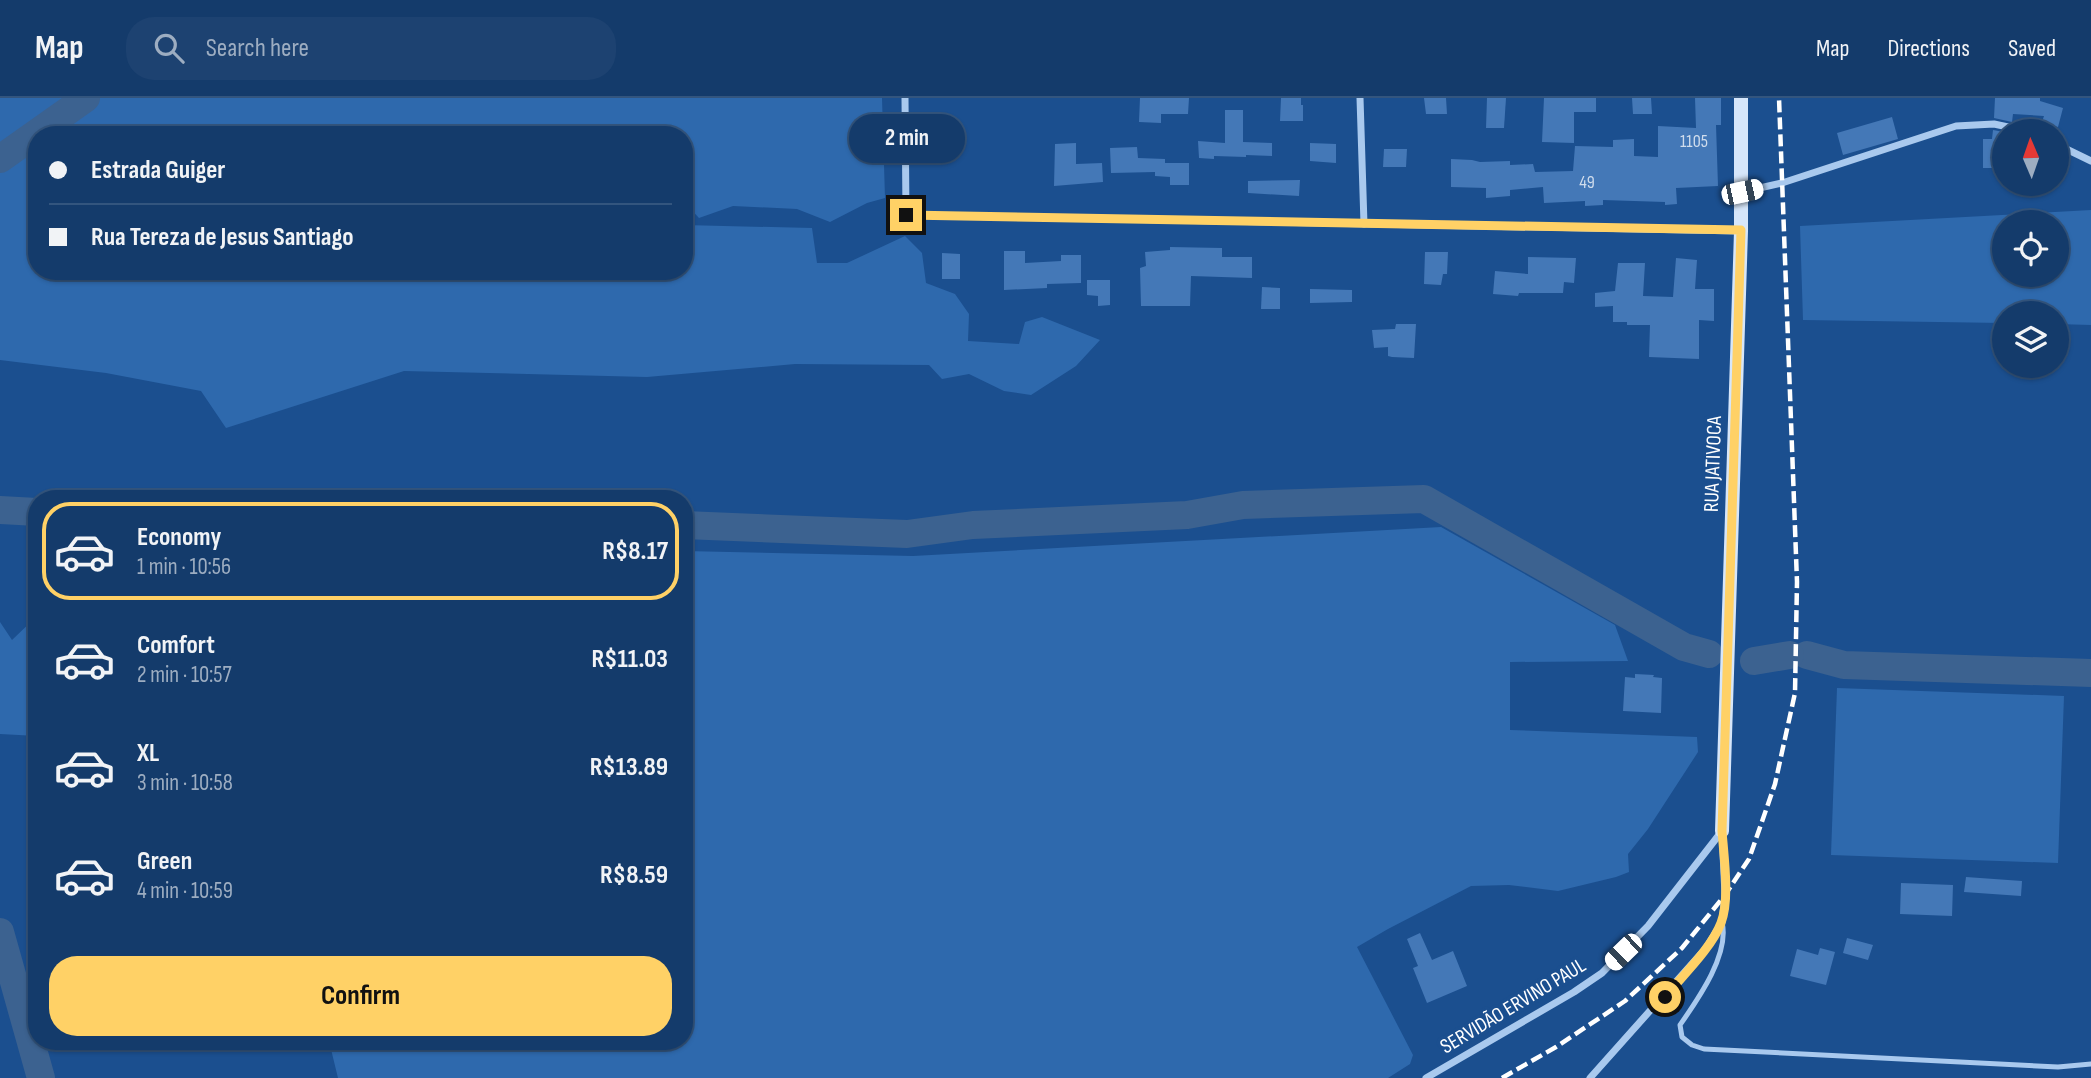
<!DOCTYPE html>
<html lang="en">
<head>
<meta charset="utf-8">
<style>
	:root { --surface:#143b6b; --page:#1d4271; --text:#f1f3f6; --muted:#9dadc1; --line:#33557e; --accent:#ffd166 }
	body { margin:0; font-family:"Sofia Sans Condensed",sans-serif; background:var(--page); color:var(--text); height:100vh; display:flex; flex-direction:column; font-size:26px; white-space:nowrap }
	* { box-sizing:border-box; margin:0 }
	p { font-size:23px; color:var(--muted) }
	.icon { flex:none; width:38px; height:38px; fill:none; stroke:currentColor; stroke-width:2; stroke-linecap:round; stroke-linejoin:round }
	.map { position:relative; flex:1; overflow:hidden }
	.side { position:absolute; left:28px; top:392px; width:665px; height:560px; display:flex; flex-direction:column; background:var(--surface); border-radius:28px; box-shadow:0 2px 5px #0004,0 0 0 2px var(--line) }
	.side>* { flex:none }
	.hud { position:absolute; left:28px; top:28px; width:665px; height:154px; border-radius:28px; box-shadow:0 2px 5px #0004,0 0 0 2px var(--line); display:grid; align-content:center; height:154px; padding:0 21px; background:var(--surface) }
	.needle { width:46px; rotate:358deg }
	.controls { position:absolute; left:1992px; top:21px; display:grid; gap:14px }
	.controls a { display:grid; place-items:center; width:77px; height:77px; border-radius:50%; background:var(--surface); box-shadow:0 2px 5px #0004,0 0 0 2px var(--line); font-size:35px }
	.end { position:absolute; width:32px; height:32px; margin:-16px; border:9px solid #ffd166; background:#111; box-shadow:0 0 0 4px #111 }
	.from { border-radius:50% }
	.bubble { position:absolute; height:49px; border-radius:24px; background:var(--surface); box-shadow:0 2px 5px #0004,0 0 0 2px var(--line); font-size:23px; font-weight:700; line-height:49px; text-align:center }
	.car { position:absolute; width:21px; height:42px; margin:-21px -10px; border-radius:9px; box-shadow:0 0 5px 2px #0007; background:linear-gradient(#fff 24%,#345 0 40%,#fff 0 76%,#345 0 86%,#fff 0) }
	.hud b { display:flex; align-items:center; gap:24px; height:66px; font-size:26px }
	.hud b+b { border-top:2px solid var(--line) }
	.hud i { width:18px; height:18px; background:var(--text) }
	ul { padding:12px 0 0; list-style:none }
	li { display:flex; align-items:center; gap:21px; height:98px; margin:0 14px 10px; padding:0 7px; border:4px solid transparent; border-radius:28px }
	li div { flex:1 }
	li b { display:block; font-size:26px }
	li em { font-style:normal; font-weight:700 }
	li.on { border-color:var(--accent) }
	li>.icon { width:63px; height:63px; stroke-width:1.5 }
	.cta { display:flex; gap:14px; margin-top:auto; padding:14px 21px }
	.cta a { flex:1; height:80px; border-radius:28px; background:var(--accent); color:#111; font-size:28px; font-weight:700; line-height:80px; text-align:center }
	header { display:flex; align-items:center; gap:42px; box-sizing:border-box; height:98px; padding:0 35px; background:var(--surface); border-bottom:2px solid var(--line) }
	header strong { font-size:33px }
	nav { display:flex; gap:38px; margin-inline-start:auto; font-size:24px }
	.search { width:490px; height:63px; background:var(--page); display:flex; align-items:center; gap:18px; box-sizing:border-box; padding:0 24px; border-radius:28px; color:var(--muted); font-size:26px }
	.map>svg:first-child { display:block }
	.green { fill:#2e69ad; fill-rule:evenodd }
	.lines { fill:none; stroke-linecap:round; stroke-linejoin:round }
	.river { stroke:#3c6290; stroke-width:28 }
	.building { fill:#4478b7 }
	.lane { stroke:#a9c9ee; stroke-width:5 }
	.street { stroke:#a9c9ee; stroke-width:7 }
	.secondary { stroke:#d6e6fa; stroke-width:14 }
	.rail { stroke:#fff; stroke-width:4.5; stroke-dasharray:12 5; stroke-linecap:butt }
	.route { stroke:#ffd166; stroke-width:9 }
	.labels { text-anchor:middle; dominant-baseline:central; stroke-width:7; stroke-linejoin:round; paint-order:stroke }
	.number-label { font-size:18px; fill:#d0dded }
	.street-label { font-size:21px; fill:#fff; stroke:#1b4f8f }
</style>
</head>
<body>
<header>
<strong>Map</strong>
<div class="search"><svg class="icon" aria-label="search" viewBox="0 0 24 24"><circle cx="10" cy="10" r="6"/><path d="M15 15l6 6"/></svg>Search here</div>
<nav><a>Map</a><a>Directions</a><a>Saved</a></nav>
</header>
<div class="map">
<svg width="2091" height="980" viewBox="0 0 2091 980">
	<rect width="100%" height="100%" fill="#1b4f8f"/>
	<g class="green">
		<path d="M0 0H882L885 100 867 105 830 124 797 111 733 108 699 120 687 107H684V37H37V173H684V127L812 130 817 165H847L905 138 922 155 926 185 955 196 969 216 968 243 1019 246 1025 224 1042 219 1100 242 1076 268 1031 297 1004 293 969 276 942 281 929 267 795 266 647 279 404 273 226 330 201 293 106 275 0 262Z"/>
		<path d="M2091 112V227L2056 226V215H2004V225L1803 222 1800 128ZM2004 124H2056V177H2004Z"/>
		<path d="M1441 429 1615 527 1628 563 1510 564V632L1697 639 1698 654 1648 731 1628 756 1629 774 1616 779 1558 793 1509 787 1471 788 1388 831 1357 849 1413 957 1410 966 1388 980H338L329 943H684V453L913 458Z"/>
		<path d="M37 518V638L0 636V524L12 542Z"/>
		<path d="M1837 590 2064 598 2058 765 1831 757Z"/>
	</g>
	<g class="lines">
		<g class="river">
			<path d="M0 61 86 0"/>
			<path d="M0 412 37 414"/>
			<path d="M684 427 907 436 973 427 1187 417 1243 407 1424 401 1684 549 1709 556"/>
			<path d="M1807 557 1844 567 2091 575"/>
			<path d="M1754 563 1790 557"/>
			<path d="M0 834 41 980"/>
		</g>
	</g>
	<g class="building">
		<path d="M1140 0H1189L1188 16H1161V25L1139 24Z"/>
		<path d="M1281 0H1301V7H1303V23H1280Z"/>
		<path d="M1424 0H1446L1447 16H1426Z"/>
		<path d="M1487 0H1506L1504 30H1486Z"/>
		<path d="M1544 0H1596V14H1574V45L1542 44Z"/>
		<path d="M1632 0H1651L1652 16H1633Z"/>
		<path d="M1695 0H1721V27H1716L1718 88 1676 90 1677 106 1665 107V104L1603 102V107L1585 108V103L1544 105 1543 89 1510 92V98L1486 100V90L1451 89V61L1472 62 1480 64 1510 63V67L1533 66 1535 74 1573 73 1575 48 1613 49V42L1634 41V58L1658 59V28L1696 30Z"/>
		<path d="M1995 0H2040V3L2063 10 2058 29 2042 24 2044 18 2013 16 2012 24 1994 20Z"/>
		<path d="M1225 12H1243V44L1272 45V58L1246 57V59L1214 58V61L1199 60 1198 43 1225 45Z"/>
		<path d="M1892 19 1898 41 1843 57 1837 35Z"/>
		<path d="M1993 32 2004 34V70H1983V41H1992Z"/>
		<path d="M1076 45V66L1102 65 1103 84 1054 88 1055 46Z"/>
		<path d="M1310 45 1336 46V65L1310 63Z"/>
		<path d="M1137 49 1138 60 1165 61V65H1189V87H1170V79L1155 78V74L1111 75 1110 50Z"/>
		<path d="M1384 51H1407L1406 69H1383Z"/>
		<path d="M1300 82 1299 98 1248 95V83Z"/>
		<path d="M1170 149 1222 150V159H1252V180L1191 178 1190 208H1141L1140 170 1146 168 1145 154 1170 152Z"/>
		<path d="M1004 153H1025V165L1061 163V157H1081V185L1047 186V190L1004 192Z"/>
		<path d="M1425 154H1448L1447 176H1443L1441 187 1424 186Z"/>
		<path d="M942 155 960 156V181H942Z"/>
		<path d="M1528 159 1576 160 1574 185 1564 184 1563 195H1519L1518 198 1493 196 1495 173 1528 176Z"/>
		<path d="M1676 160 1697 162 1695 191H1714V223L1699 222V261L1649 259 1650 227H1627V224H1613V208L1595 209V195L1615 193 1618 165H1645L1643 198 1673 199Z"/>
		<path d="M1087 182H1110V207L1098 208V198L1087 197Z"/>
		<path d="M1262 189 1280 190V211H1261Z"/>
		<path d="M1310 191 1352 192V204L1310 205Z"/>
		<path d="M1396 226H1416L1414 260 1392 259 1388 258V249L1374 250 1372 232 1395 231Z"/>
		<path d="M1635 576 1654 577 1653 579 1662 580 1661 615 1623 613 1625 579 1635 580Z"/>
		<path d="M1966 779 2022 783 2021 798 1964 794Z"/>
		<path d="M1901 785 1953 787 1952 818 1900 816Z"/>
		<path d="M1420 835 1432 862 1453 853 1467 888 1427 905 1413 870 1418 868 1407 841Z"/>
		<path d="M1847 840 1873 847 1868 862 1843 855Z"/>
		<path d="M1820 850 1835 854 1826 887 1790 878 1797 851 1818 857Z"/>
	</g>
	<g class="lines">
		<path class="lane" d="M1722 824C1730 856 1698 901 1680 927L1682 939 1692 947 1704 951 2058 969 2091 966"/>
		<g class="street">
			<path d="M905 0 906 117 1740 133"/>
			<path d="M1360 0 1364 126"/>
			<path d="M2056 46 2091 63"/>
			<path d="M1742 94 1782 85 1956 28 1994 26 2027 33"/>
			<path d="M1426 980 1574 894 1602 875 1648 828 1722 733"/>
			<path d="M1590 980 1706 850 1722 824 1725 797 1722 734"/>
		</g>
		<path class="secondary" d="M1722 733 1741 133V0"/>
		<path class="rail" d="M1502 980 1556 949 1625 903 1682 850 1725 797 1749 761 1775 686 1795 595 1797 484 1779 0"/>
	</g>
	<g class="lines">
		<path class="route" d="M906 117 1741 132 1722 733C1724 759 1730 802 1721 825 1711 851 1682 878 1665 899"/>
	</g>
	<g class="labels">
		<g class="number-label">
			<text x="1694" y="43">1105</text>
			<text x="1587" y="84">49</text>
		</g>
		<g class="street-label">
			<text transform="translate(1713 366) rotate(-88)">RUA JATIVOCA</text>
			<text transform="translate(1513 908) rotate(-31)">SERVIDÃO ERVINO PAUL</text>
		</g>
	</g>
</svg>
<div class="controls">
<a><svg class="needle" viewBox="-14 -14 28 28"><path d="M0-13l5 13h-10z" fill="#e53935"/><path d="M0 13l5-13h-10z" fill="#9dadc1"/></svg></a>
<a><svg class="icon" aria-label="locate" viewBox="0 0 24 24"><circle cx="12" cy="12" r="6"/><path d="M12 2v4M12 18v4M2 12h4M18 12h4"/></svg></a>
<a><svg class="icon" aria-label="layers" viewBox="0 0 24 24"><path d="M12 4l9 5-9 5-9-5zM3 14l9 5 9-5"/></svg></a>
</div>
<i class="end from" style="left:1665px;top:899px"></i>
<i class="end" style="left:906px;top:117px"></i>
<div class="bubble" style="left:849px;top:16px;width:116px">2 min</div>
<i class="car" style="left:1742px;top:94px;rotate:78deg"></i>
<i class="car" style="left:1623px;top:854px;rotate:226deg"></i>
<div class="hud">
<b><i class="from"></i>Estrada Guiger</b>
<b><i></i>Rua Tereza de Jesus Santiago</b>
</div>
<section class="side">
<ul>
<li class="on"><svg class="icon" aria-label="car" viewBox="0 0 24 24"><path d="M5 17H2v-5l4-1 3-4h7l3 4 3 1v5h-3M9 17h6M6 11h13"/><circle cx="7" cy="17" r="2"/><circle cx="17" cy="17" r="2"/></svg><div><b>Economy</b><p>1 min · 10:56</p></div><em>R$8.17</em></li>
<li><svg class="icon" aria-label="car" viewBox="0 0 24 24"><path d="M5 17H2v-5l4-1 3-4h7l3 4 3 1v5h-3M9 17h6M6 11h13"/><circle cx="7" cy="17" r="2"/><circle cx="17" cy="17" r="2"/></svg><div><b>Comfort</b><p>2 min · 10:57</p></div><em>R$11.03</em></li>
<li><svg class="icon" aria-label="car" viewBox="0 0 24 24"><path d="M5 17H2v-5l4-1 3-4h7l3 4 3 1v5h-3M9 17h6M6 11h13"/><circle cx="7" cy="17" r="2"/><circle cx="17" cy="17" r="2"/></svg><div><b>XL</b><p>3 min · 10:58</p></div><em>R$13.89</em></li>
<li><svg class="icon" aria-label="car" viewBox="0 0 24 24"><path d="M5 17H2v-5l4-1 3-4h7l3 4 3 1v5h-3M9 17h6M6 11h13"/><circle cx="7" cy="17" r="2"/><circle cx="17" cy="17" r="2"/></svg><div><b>Green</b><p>4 min · 10:59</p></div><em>R$8.59</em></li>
</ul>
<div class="cta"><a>Confirm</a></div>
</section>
</div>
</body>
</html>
